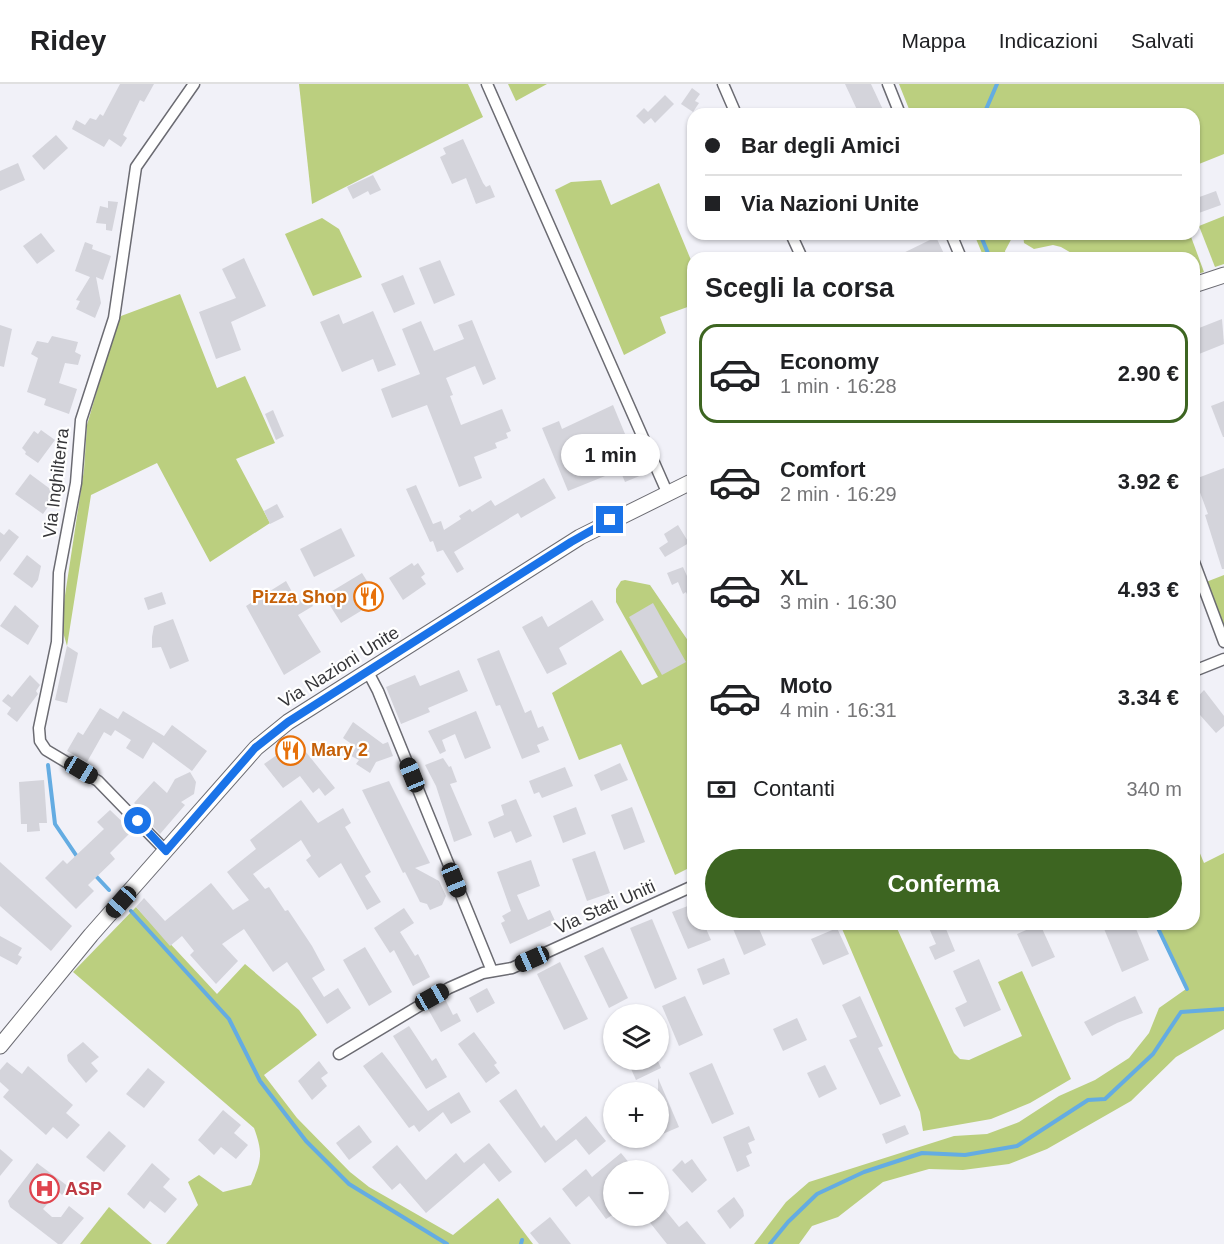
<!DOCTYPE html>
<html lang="it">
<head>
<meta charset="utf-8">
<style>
	:root { --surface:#fff; --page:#f2f2f2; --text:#202124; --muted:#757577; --line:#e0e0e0; --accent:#3d6521 }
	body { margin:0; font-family:Arial,sans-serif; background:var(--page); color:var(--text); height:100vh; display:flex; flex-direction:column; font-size:22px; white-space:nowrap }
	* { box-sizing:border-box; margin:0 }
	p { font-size:20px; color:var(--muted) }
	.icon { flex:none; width:33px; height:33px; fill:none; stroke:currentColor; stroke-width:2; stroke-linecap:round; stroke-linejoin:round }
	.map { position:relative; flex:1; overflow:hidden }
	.panel { position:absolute; left:687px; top:168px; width:513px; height:678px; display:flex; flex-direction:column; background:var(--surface); border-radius:18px; box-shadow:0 2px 4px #0004 }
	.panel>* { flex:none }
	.banner { position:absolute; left:687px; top:24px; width:513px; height:132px; border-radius:18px; box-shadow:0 2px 4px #0004; display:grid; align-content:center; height:132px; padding:0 18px; background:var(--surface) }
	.fabs { position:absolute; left:603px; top:920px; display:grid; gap:12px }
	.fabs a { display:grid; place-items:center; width:66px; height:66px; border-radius:50%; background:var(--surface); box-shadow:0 2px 4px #0004; font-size:30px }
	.end { position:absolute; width:27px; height:27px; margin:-14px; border:8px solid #1a73e8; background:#fff; box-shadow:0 0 0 3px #fff }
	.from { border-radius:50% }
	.bubble { position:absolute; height:42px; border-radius:21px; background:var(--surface); box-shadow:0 2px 4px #0004; font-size:20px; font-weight:700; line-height:42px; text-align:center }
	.car { position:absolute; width:18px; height:36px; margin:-18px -9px; border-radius:8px; box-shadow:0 0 4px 2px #0007; background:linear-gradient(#222 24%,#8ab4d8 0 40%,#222 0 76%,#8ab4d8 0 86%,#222 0) }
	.banner b { display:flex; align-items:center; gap:21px; height:57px; font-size:22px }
	.banner b+b { border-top:2px solid var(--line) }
	.banner i { width:15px; height:15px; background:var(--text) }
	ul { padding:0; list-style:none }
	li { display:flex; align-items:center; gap:18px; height:99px; margin:0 12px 9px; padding:0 6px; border:3px solid transparent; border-radius:18px }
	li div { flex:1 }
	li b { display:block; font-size:22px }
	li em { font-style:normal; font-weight:700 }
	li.current { border-color:var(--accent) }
	li>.icon { width:54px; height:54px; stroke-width:1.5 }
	h2 { padding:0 18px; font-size:27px; line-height:72px }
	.pay { display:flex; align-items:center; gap:15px; height:66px; padding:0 18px; font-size:22px }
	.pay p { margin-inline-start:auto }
	.cta { display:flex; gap:12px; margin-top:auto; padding:12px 18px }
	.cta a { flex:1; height:69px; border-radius:36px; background:var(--accent); color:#fff; font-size:24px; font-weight:700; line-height:69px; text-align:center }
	header { display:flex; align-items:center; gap:36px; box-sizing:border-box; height:84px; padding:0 30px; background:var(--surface); border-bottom:2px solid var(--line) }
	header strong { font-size:28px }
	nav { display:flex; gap:33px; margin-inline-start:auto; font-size:21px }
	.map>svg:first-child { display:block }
	.green { fill:#bbcf7f }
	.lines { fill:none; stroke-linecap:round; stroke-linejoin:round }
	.stream { stroke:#64ace2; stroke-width:4 }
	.building { fill:#d4d4db }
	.street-casing { stroke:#6b6b72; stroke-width:13 }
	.secondary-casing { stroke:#6b6b72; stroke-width:17 }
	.street { stroke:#fff; stroke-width:10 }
	.secondary { stroke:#fff; stroke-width:15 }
	.route { stroke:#1a73e8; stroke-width:8 }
	.labels { text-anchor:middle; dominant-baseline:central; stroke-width:4.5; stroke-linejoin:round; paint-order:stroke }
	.street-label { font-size:18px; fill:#363639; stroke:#fff }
	.food-label { font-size:18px; font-weight:bold; fill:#c56008; stroke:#fff; text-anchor:end }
	.health-label { font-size:18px; font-weight:bold; fill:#be3a42; stroke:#fff; text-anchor:start }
</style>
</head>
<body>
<header>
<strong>Ridey</strong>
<nav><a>Mappa</a><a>Indicazioni</a><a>Salvati</a></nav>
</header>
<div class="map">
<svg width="1224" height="1160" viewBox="0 0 1224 1160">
	<rect width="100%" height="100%" fill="#f1f1f8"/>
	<g class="green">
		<path d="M299 0H468L483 33 312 120Z"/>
		<path d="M508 0H547L516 17Z"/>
		<path d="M899 0H1224V70L1194 82V30H911Z"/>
		<path d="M601 96 611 121 659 99 693 181V221L660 233 666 249 624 271 555 106 571 98Z"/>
		<path d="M1224 132V180L1215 183 1199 142Z"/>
		<path d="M322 134 339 145 362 193 313 212 285 150Z"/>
		<path d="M974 150H1014L1005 167 1006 174H984Z"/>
		<path d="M1023 150H1190L1204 188 1194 191V174H1080L1061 163 1053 161 1034 165 1024 159Z"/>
		<path d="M180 210 217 304 245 292 275 359 236 375 270 439 210 478 157 379 91 411 67 562 63 548 64 518 84 386 87 341 117 238 121 232Z"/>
		<path d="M1224 491V548L1206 498Z"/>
		<path d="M625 496 650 501 693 564V782L675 791 621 660 579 676 552 609 621 566 642 601 658 593 616 518V505L621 497Z"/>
		<path d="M1194 755 1204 779 1224 769V945L1176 973 1131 1017 1047 1065 1009 1080 963 1086 929 1085 883 1098 838 1133 812 1142 799 1160H754L786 1118 809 1098 954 1052 987 1050 1019 1038 1059 1012 1095 996 1129 974 1149 949 1159 924 1186 905 1156 840H1194Z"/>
		<path d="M136 823 217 910 245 880 299 926 317 951 264 991 297 1034 350 1088 369 1103 453 1151 498 1114 533 1160H166L198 1121 188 1098 199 1091 223 1108 251 1101C262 1076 263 1069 254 1044L73 888Z"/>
		<path d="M840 840H895L954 969 960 975 969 976 1022 952 998 898 1022 887 1071 995 1030 1019 991 1035 923 1047 920 1028Z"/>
		<path d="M109 1123 152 1160H80Z"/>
	</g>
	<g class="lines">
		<g class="stream">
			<path d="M984 30 997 0"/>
			<path d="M980 150 990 174"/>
			<path d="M48 681 55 740 78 774"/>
			<path d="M94 790 109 806"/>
			<path d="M131 827 229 935 260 997 306 1057 349 1100 447 1160"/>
			<path d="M1156 840 1187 905"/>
			<path d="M521 1160 522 1156"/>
			<path d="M770 1160 788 1138 817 1110 864 1088 922 1069 965 1071 1017 1062 1088 1016 1105 1015 1153 970 1181 928 1224 925"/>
		</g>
	</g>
	<g class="building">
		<path d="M120 0H154L144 18 140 16 123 51 127 54 121 63 109 55 104 63 72 45 76 36 85 41 90 34 96 36 100 30 103 32Z"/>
		<path d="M845 0H871L885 30H859Z"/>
		<path d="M692 4 700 10 695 17 699 19 693 28 681 20Z"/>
		<path d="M665 11 674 20 655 39 651 34 644 40 636 32 644 24 648 28Z"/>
		<path d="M56 51 68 64 44 86 32 72Z"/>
		<path d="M463 55 483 99 486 103 490 101 495 113 476 120 466 94 452 100 440 73 446 70 443 64Z"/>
		<path d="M18 79 25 96 0 107V87Z"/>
		<path d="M373 91 381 106 370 111 368 107 353 115 347 103Z"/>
		<path d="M1216 107 1221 121 1196 130 1194 115Z"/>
		<path d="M108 117 118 118 112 147 106 146V140L96 139 100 122 108 124Z"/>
		<path d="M41 149 55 167 37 180 23 162Z"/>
		<path d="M936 153 946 174H893Z"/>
		<path d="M85 158 93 161 92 165 111 172 103 196 96 193 101 219 95 234 76 225 80 217 76 216 90 193 75 187Z"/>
		<path d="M244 174 266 222 231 238 241 266 216 275 199 228 236 214 222 185Z"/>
		<path d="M440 176 455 211 434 220 419 184Z"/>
		<path d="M403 191 415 220 394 229 381 200Z"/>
		<path d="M373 227 396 281 378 288 373 275 342 288 320 238 339 230 343 240Z"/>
		<path d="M1222 235 1224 260 1194 272V246Z"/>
		<path d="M472 236 496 295 483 301 475 282 446 294 453 311 450 312 461 341 502 325 511 347 506 349 508 354 495 359 497 364 474 373 482 394 459 403 427 321 392 334 381 305 420 290 402 245 421 237 434 267 464 255 458 241Z"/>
		<path d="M0 241 12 245 4 283 0 282Z"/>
		<path d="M52 252 78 258 75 268 81 271 78 281 65 279 59 299 77 305 69 330 44 321 46 315 27 308 38 274 31 270 37 257 48 259Z"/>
		<path d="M1224 317V353H1223L1211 322Z"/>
		<path d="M613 321 642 391 625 398 620 386 568 407 542 344 559 337 562 345Z"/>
		<path d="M273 326 284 352 276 356 265 330Z"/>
		<path d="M41 346 55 356 38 379 25 370 26 368 22 364 34 347 38 350Z"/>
		<path d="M1224 384V485H1222L1205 431 1208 430 1195 395Z"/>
		<path d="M30 390 57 410 43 430 15 410Z"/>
		<path d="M544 394 556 414 521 434 518 429 454 468 464 485 457 489 443 466 437 468 433 457 430 458 406 405 416 401 433 440 441 437 444 446 461 435 459 432 470 425 472 428 491 416 495 422Z"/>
		<path d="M277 420 284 433 270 440 264 427Z"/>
		<path d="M678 441 689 459 665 473 659 464 668 458 664 450Z"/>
		<path d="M341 444 355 472 314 493 300 465Z"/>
		<path d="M9 445 19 453 0 478V448L4 451Z"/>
		<path d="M27 471 41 482 38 496 32 504 13 490Z"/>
		<path d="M412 479 414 482 418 479 425 490 421 493 426 500 403 516 389 494Z"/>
		<path d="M683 483 687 492 693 490V525L686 508 683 510 678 498 672 501 667 489Z"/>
		<path d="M362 489 379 516 341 539 324 512Z"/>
		<path d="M286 497 297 517 307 512 313 522 298 531 321 568 284 591 246 522Z"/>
		<path d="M162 508 166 520 148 526 144 514Z"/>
		<path d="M592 516 604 536 559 564 567 580 547 590 522 543 542 532 548 543Z"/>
		<path d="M653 519 686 578 662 591 629 533Z"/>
		<path d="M15 521 39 542 28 561 0 542Z"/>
		<path d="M173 535 189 577 170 585 161 563 152 564V553L154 542Z"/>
		<path d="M67 562 78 569 67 619 55 616Z"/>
		<path d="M499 566 525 629 531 626 538 644 543 642 549 656 537 661 540 668 522 675 500 621 496 622 477 575Z"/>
		<path d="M459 586 468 607 428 624 430 628 401 640 386 603 415 591 420 602Z"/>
		<path d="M30 591 40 601 36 607 38 610 17 638 7 630 11 624 2 617 8 610 12 613Z"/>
		<path d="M1204 606 1224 632V642L1216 649 1200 631 1194 637V617Z"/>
		<path d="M100 624 118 635 123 627 164 652 172 641 207 667 192 687 153 658 143 675 126 664 131 656 115 646 111 652 104 648 87 678 67 667 78 648 83 651Z"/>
		<path d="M476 627 491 664 465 675 455 650 442 656 446 667 440 670 428 647Z"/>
		<path d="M353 638 383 660 388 658 393 672 376 678 370 689 356 680 359 676 351 672 356 663 343 654Z"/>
		<path d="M297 657 335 704 325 712 319 704 313 709 300 692 283 704 264 680Z"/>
		<path d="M443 674 449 683 451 682 457 698 450 700 472 751 454 758 436 702 425 681Z"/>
		<path d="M620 679 628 696 601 707 594 691Z"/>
		<path d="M565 683 573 702 542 714 539 708 534 710 529 697Z"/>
		<path d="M190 688 196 698 194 710 181 718 185 721 160 750 143 732 146 729 134 719 154 697 167 709 175 695Z"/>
		<path d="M44 696 47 739H39L40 747 27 748V740H21L19 698Z"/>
		<path d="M389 697 430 779 415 784 439 797 446 812 442 821 430 826 427 820 420 818 405 788 403 789 362 706Z"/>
		<path d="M516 715 532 752 516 759 511 747 494 754 488 738 504 731 501 721Z"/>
		<path d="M301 716 318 739 343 724 351 739 345 743 371 788 365 792 381 818 367 826 341 779 319 794 306 776 311 772 301 756 253 790 265 805 269 803 285 827 288 826 312 862 325 886 312 894 324 913 338 904 351 924 327 940 287 878 273 888 244 845 222 860 238 877 216 900 190 871 194 867 182 852 170 862 136 823 144 814 165 837 211 799 233 826 249 816 227 788 256 765 250 756Z"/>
		<path d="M576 723 586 750 563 759 553 732Z"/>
		<path d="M632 723 645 758 624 766 611 731Z"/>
		<path d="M110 726 132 747 110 769 115 775 88 801 94 807 76 825 45 794 63 776 67 780 104 745 97 738Z"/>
		<path d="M595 767 610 809 587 817 572 775Z"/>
		<path d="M531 776 540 802 517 811 528 836 550 826 556 839 510 860 501 839 505 837 502 832 511 827 497 788Z"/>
		<path d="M0 778 72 842 51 867 0 822Z"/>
		<path d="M693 820V840H704L711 856 688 865 672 828Z"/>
		<path d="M404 824 414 839 400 848 415 872 418 870 430 893 413 902 394 866 390 869 374 844Z"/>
		<path d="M652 835 677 895 655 905 630 844Z"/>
		<path d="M731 840H757L766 861 744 871Z"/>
		<path d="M927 840H944L955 867 935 876 929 863 936 860Z"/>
		<path d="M1040 840 1055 873 1032 883 1017 850Z"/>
		<path d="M1102 840H1134L1149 876 1122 888Z"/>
		<path d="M837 844 849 870 823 881 811 855Z"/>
		<path d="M0 852 22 864 18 871 22 873 17 881 0 872Z"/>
		<path d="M365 863 392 908 369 922 343 876Z"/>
		<path d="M603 863 628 914 609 924 584 872Z"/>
		<path d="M724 874 730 890 703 901 697 885Z"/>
		<path d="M979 875 1001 926 964 943 955 924 967 918 953 887Z"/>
		<path d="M560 878 588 935 564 946 537 890Z"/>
		<path d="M487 904 495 919 477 929 469 914Z"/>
		<path d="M685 912 703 951 679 962 662 922Z"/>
		<path d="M860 912 883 962 878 964 901 1012 880 1021 849 956 857 953 842 921Z"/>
		<path d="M1135 912 1143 929 1117 939 1092 952 1084 938Z"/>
		<path d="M445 915 453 931 457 929 461 937 441 948 428 925Z"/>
		<path d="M797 934 807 956 783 967 773 945Z"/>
		<path d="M409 942 432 977 436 974 447 993 426 1005 393 952Z"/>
		<path d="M474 948 497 979 494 981 500 989 486 999 458 960Z"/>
		<path d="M83 958 99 973 91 979 98 987 86 999 68 977 67 971Z"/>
		<path d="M382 968 428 1027 459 1008 471 1028 451 1040 443 1028 419 1048 414 1041 409 1044 363 982Z"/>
		<path d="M634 975H657L661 984 636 996 628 978Z"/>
		<path d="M319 977 328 989 321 994 327 1002 312 1016 298 997Z"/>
		<path d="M7 978 22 990 28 982 73 1021 66 1029 80 1041 67 1055 53 1043 46 1051 3 1013 9 1006 0 998V986Z"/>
		<path d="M712 979 734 1030 712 1040 689 989Z"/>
		<path d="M825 981 837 1005 819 1014 807 989Z"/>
		<path d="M148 984 165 998 144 1024 126 1010Z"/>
		<path d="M658 994 679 1043 658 1052Z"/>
		<path d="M516 1005 541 1044 544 1041 556 1057 586 1032 606 1057 589 1071 576 1055 545 1079 499 1017Z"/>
		<path d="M223 1026 241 1041 234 1049 248 1061 236 1075 221 1063 214 1071 198 1056Z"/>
		<path d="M359 1041 372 1058 349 1076 336 1059Z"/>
		<path d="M905 1041 909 1050 886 1060 882 1050Z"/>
		<path d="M749 1042 755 1056 748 1059 752 1069 746 1072 750 1082 737 1088 723 1053Z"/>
		<path d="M109 1047 126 1062 104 1088 86 1073Z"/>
		<path d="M489 1059 512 1088 499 1098 484 1079 426 1129 400 1099 392 1106 372 1083 397 1061 426 1096 456 1069 464 1079Z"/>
		<path d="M0 1065 13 1076 0 1092Z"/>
		<path d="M621 1069 635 1086H614V1130L606 1135 589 1112 576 1123 562 1105 586 1085 592 1093Z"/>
		<path d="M692 1075 707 1096 692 1109 672 1086 682 1076 685 1080Z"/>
		<path d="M37 1079 69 1103 62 1111 58 1107 43 1125 52 1133H61L69 1122 84 1134 62 1160H58L10 1123 8 1117Z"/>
		<path d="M152 1079 170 1095 163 1103 177 1115 165 1129 150 1117 144 1125 127 1110Z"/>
		<path d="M734 1113 743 1126 744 1132 730 1145 717 1127Z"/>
		<path d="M658 1117 679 1143 687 1137 706 1160H667L644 1131H658Z"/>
		<path d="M550 1133 571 1160H539L530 1149Z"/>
	</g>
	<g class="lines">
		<defs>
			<g id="street">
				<path d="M487 0 667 408"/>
				<path d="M723 0 736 30"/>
				<path d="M888 0 900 30"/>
				<path d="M791 150 802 174"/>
				<path d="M951 150 961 174"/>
				<path d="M1194 478 1224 558"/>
				<path d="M1194 587 1224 575"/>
				<path d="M368 588 378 607 492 887"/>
				<path d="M166 767 98 697 46 666 40 657 39 644 57 558 59 489 76 399 81 336 114 234 136 83 194 0"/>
				<path d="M339 970 449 904 483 889 512 884 693 802"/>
			</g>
			<g id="secondary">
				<path d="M1194 201 1224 191"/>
				<path d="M0 962 91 851 256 664 288 638 580 453 693 397"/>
			</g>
		</defs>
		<use href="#street" class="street-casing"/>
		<use href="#secondary" class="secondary-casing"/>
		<use href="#street" class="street"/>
		<use href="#secondary" class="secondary"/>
	</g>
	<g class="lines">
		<path class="route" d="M138 737 166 767 255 664 288 638 571 458 610 436"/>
	</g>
	<defs>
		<symbol id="restaurant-ring" viewBox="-11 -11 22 22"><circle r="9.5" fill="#fff" stroke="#e8710a" stroke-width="1.5"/><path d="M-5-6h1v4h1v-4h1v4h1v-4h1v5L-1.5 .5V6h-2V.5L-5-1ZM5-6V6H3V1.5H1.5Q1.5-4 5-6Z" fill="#e8710a"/></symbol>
		<symbol id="hospital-ring" viewBox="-11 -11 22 22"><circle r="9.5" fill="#fff" stroke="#e0444e" stroke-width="1.5"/><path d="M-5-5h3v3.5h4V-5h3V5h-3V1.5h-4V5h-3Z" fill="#e0444e"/></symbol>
	</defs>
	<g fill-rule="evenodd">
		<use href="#restaurant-ring" x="352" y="496" width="33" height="33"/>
		<use href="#restaurant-ring" x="274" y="650" width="33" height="33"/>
		<use href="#hospital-ring" x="28" y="1088" width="33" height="33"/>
	</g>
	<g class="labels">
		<g class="street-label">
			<text transform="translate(56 399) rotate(-83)">Via Inghilterra</text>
			<text transform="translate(339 583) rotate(-32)">Via Nazioni Unite</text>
			<text transform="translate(605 823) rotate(-24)">Via Stati Uniti</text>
		</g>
		<g class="food-label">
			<text x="347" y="513">Pizza Shop</text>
			<text x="311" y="666" text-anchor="start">Mary 2</text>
		</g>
		<g class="health-label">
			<text x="65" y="1105">ASP</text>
		</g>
	</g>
</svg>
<div class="fabs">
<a><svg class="icon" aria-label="layers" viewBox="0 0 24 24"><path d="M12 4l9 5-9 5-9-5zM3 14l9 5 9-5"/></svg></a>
<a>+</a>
<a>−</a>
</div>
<i class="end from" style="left:138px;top:737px"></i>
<i class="end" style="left:610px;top:436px"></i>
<div class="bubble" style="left:561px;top:350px;width:99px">1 min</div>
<i class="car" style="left:81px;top:686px;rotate:121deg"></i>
<i class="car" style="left:412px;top:691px;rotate:338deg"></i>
<i class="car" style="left:454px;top:796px;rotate:158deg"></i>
<i class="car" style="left:121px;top:818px;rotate:222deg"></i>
<i class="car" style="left:532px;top:875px;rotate:246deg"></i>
<i class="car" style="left:432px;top:913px;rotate:61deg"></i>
<div class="banner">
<b><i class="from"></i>Bar degli Amici</b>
<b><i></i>Via Nazioni Unite</b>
</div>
<section class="panel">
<h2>Scegli la corsa</h2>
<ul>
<li class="current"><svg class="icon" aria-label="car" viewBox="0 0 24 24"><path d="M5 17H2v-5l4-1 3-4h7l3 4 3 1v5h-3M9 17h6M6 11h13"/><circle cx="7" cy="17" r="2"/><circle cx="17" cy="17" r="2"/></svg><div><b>Economy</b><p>1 min · 16:28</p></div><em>2.90 €</em></li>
<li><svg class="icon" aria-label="car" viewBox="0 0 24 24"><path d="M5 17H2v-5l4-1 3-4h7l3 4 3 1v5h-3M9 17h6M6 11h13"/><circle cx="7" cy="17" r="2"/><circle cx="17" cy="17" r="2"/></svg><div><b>Comfort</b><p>2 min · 16:29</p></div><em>3.92 €</em></li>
<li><svg class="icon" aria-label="car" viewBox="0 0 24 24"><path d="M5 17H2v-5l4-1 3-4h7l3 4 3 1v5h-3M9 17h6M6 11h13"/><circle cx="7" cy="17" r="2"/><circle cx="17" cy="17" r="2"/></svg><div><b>XL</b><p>3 min · 16:30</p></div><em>4.93 €</em></li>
<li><svg class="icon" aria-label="car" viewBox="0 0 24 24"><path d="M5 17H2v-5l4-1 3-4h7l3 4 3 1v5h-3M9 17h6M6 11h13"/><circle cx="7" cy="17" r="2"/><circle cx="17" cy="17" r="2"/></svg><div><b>Moto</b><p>4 min · 16:31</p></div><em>3.34 €</em></li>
</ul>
<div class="pay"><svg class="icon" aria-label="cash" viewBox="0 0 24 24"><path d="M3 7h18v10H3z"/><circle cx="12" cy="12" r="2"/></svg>Contanti<p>340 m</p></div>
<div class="cta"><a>Conferma</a></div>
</section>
</div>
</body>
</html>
